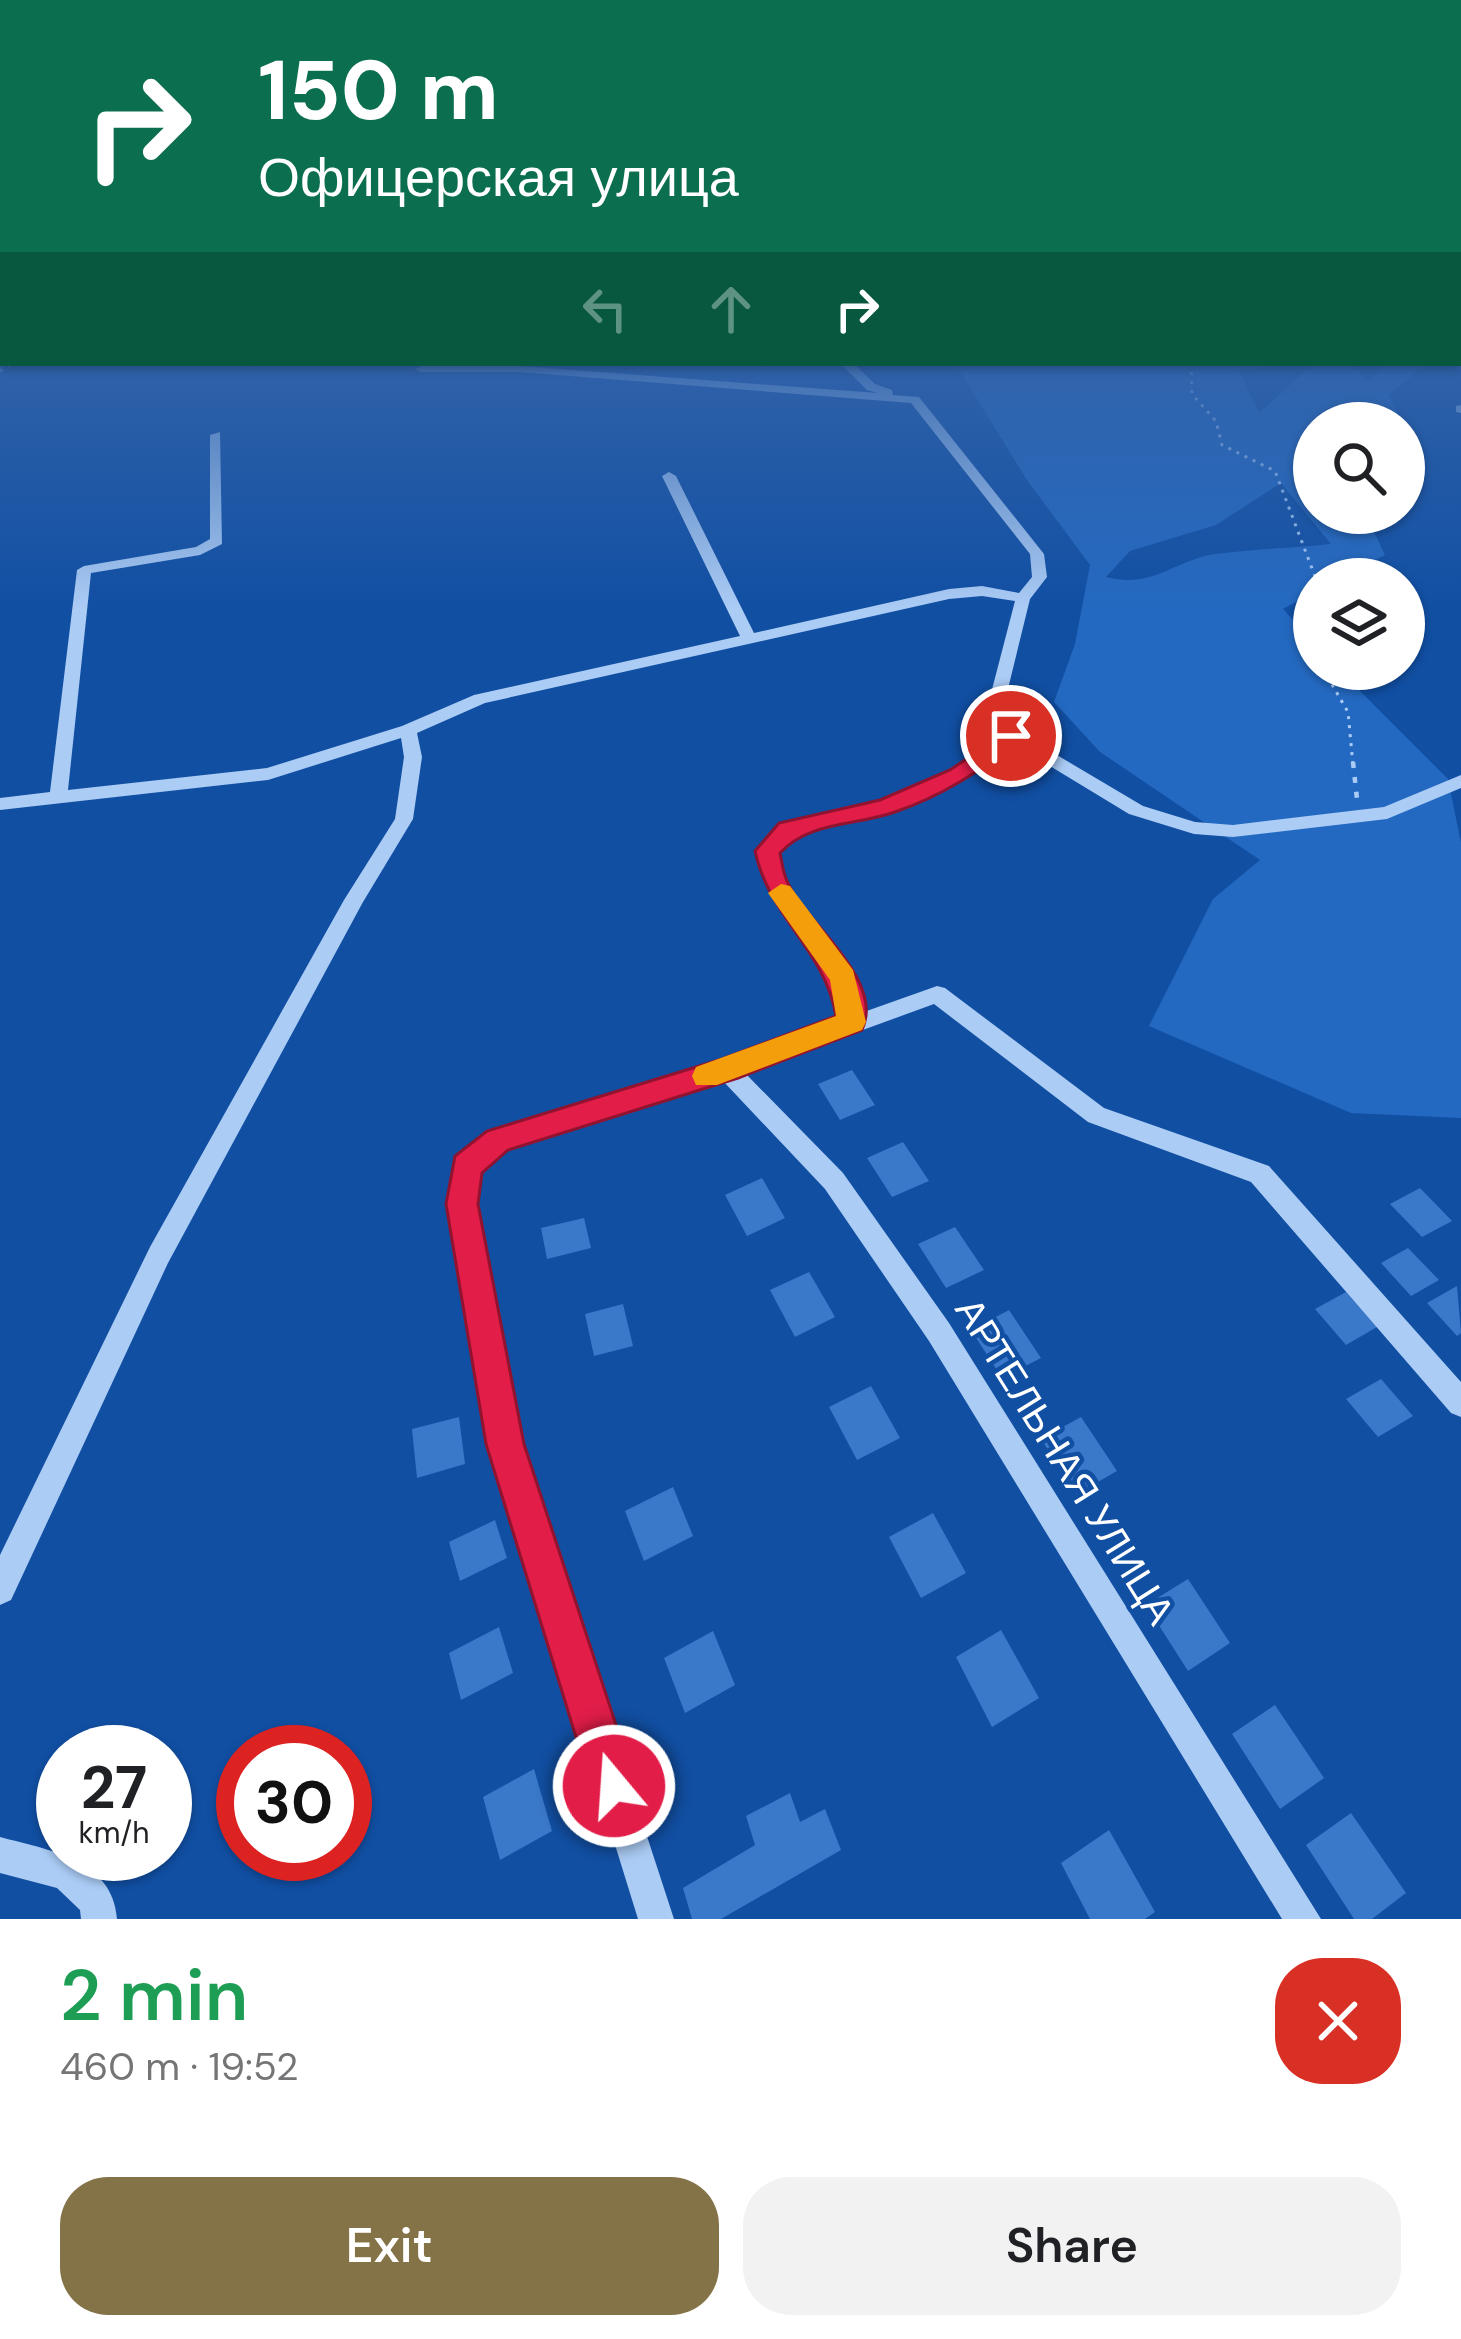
<!DOCTYPE html>
<meta charset="utf-8">
<style>
:root{--surface:#fff;--page:#f2f2f2;--text:#202124;--muted:#757577;--accent:#847346}
body{margin:0;font-family:"DM Sans",sans-serif;background:var(--page);color:var(--text);height:100vh;display:flex;flex-direction:column;font-size:45px;white-space:nowrap}
*{box-sizing:border-box;margin:0}
p{font-size:39px;color:var(--muted)}
.icon{flex:none;width:66px;height:66px;fill:none;stroke:currentColor;stroke-width:2;stroke-linecap:round;stroke-linejoin:round}
.map{position:relative;height:1919px;overflow:hidden}
.side{display:flex;flex-direction:column;background:var(--surface);flex:1}
.side>*{flex:none}
.hud{position:absolute;left:0px;top:0px;width:1461px;height:366px;box-shadow:0 3px 9px #0004;background:#0b6e4f;color:#fff;overflow:hidden}
.tools{position:absolute;left:1293px;top:402px;display:grid;gap:24px}
.tools a{display:grid;place-items:center;width:132px;height:132px;border-radius:50%;background:var(--surface);box-shadow:0 3px 9px #0004;font-size:60px}
.speed{position:absolute;left:36px;top:1725px;display:flex;gap:24px;font-size:60px;font-weight:700;text-align:center}
.speed>*{display:grid;place-content:center;width:156px;height:156px;border-radius:50%;background:var(--surface);box-shadow:0 3px 9px #0004;line-height:1}
.speed small{font-size:30px;font-weight:400}
.speed .limit{border:18px solid #d22;background:#fff;color:#111}
.pin{position:absolute;display:grid;place-items:center;width:102px;height:102px;color:#fff;margin:-51px;border:6px solid #fff;border-radius:50%;box-shadow:0 3px 12px #0007}
.me{position:absolute;width:132px;margin:-66px;rotate:342deg;stroke-linejoin:round;filter:drop-shadow(0 0 9px #0008)}
.turn{display:flex;align-items:center;gap:42px;height:252px;padding:0 60px;font-size:54px}
.turn .icon{width:156px;height:156px;stroke-width:2.5}
.turn b{display:block;font-size:84px;line-height:102px}
.lanes{display:flex;align-items:center;height:114px;padding:0 60px;background:#0003;justify-content:center;gap:60px;direction:ltr}
.lanes .off{opacity:.35}
.round{display:grid;place-items:center;flex:none;width:126px;height:126px;border-radius:48px;background:var(--page)}
.headline{display:flex;align-items:center;justify-content:space-between;height:204px;padding:0 60px}
h1{font-size:72px;font-weight:600;line-height:90px;color:#1e9e55}
.action{display:flex;gap:24px;margin-top:auto;padding:24px 60px}
.action a{flex:1;height:138px;border-radius:48px;background:var(--accent);color:#fff;font-size:48px;font-weight:600;line-height:138px;text-align:center}
.action a+a{background:var(--page);color:var(--text)}
.map>svg:first-child{display:block}
</style>
<div class="map">
<svg width="1461" height="1919" viewBox="0 0 1461 1919">
<rect width="100%" height="100%" fill="#114fa3"/>
<!-- green -->
<path fill="#2469c1" fill-rule="evenodd" d="M 955,363 L 1304,363 L 1239,370 L 1259,413 L 1314,363 L 1352,363 L 1368,383 L 1384,363 L 1427,363 L 1389,395 L 1402,423 L 1314,423 L 1314,513 L 1375,513 L 1368,519 L 1385,555 L 1339,579 L 1314,579 L 1314,592 L 1283,609 L 1314,643 L 1314,669 L 1338,669 L 1448,779 L 1461,843 L 1461,1118 L 1351,1113 L 1149,1026 L 1213,899 L 1260,860 L 1100,752 L 1054,702 L 1075,644 L 1090,565 L 1027,480 ZM 1281,483 L 1331,544 C 1292,548 1253,549 1215,554 C 1174,560 1154,589 1106,577 L 1130,551 L 1216,525 Z"/>
<!-- building -->
<path fill="#3a78c9" d="M 852,1070 L 875,1105 L 840,1120 L 818,1084 Z
M 903,1142 L 929,1181 L 892,1197 L 867,1158 Z
M 762,1178 L 785,1218 L 747,1236 L 725,1195 Z
M 1420,1188 L 1452,1221 L 1422,1237 L 1390,1204 Z
M 584,1218 L 591,1248 L 547,1259 L 541,1228 Z
M 955,1227 L 984,1270 L 946,1288 L 918,1244 Z
M 1408,1248 L 1439,1280 L 1411,1296 L 1381,1263 Z
M 809,1272 L 835,1317 L 795,1337 L 770,1290 Z
M 1457,1286 L 1461,1333 L 1457,1336 L 1427,1303 Z
M 1346,1292 L 1377,1327 L 1346,1345 L 1315,1309 Z
M 623,1304 L 633,1346 L 594,1356 L 585,1314 Z
M 1009,1310 L 1041,1358 L 1002,1378 L 971,1330 Z
M 1381,1379 L 1413,1416 L 1378,1437 L 1346,1399 Z
M 871,1386 L 900,1438 L 857,1460 L 829,1407 Z
M 459,1417 L 465,1464 L 417,1478 L 412,1429 Z
M 1081,1417 L 1117,1471 L 1077,1494 L 1041,1439 Z
M 673,1487 L 693,1536 L 644,1561 L 625,1511 Z
M 933,1513 L 966,1573 L 921,1598 L 889,1537 Z
M 495,1520 L 507,1558 L 460,1581 L 449,1542 Z
M 1188,1579 L 1230,1643 L 1188,1671 L 1146,1605 Z
M 499,1627 L 513,1673 L 461,1700 L 449,1653 Z
M 1001,1630 L 1039,1698 L 992,1727 L 956,1657 Z
M 713,1631 L 735,1685 L 685,1713 L 664,1658 Z
M 1275,1705 L 1324,1778 L 1280,1809 L 1232,1734 Z
M 534,1769 L 552,1831 L 500,1860 L 483,1797 Z
M 790,1793 L 800,1822 L 825,1809 L 841,1850 L 721,1919 L 692,1919 L 683,1888 L 755,1845 L 746,1816 Z
M 1351,1813 L 1406,1893 L 1372,1919 L 1354,1919 L 1306,1845 Z
M 1109,1830 L 1155,1912 L 1145,1919 L 1090,1919 L 1061,1863 Z"/>
<g fill="none" stroke-linecap="round" stroke-linejoin="round">
<!-- path-far1 -->
<path stroke="#abccf5" stroke-width="3" stroke-dasharray="3 6" stroke-linecap="butt" d="M 1191,363 L 1192,394 L 1216,421 L 1222,445 L 1275,471 L 1316,579
M 0,371 L 14,363
M 1314,615 L 1314,621
M 1323,669 L 1348,712 L 1353,765"/>
<!-- path -->
<path stroke="#abccf5" stroke-width="4.5" stroke-dasharray="6 9" stroke-linecap="butt" d="M 1353,762 L 1357,799"/>
<!-- minor -->
<path fill="#abccf5" fill-rule="evenodd" d="M 840,363 L 853,363 L 875,384 L 892,390 L 893,395 L 919,397 L 1044,554 L 1047,577 L 1030,599 L 1005,701 L 1018,732 L 1143,806 L 1195,822 L 1233,825 L 1384,807 L 1461,775 L 1461,788 L 1387,819 L 1233,837 L 1194,834 L 1129,814 L 1012,743 C 977,770 940,794 899,809 C 857,824 811,822 777,853 L 785,883 L 854,977 L 861,1013 L 937,986 L 945,988 L 1104,1108 L 1269,1166 L 1461,1382 L 1461,1417 L 1451,1413 L 1251,1182 L 1088,1122 L 934,1004 L 745,1073 L 843,1173 L 949,1323 L 1321,1919 L 1282,1919 L 929,1341 L 825,1189 L 723,1081 L 506,1148 L 479,1171 L 474,1203 L 519,1444 L 674,1919 L 638,1919 L 491,1444 L 450,1203 L 458,1159 L 490,1133 L 724,1062 L 841,1020 L 833,979 L 768,890 L 757,851 C 791,809 850,814 896,796 C 934,781 969,758 1002,734 L 989,701 L 1015,601 L 982,596 L 949,599 L 485,703 L 417,733 L 422,757 L 413,819 L 363,902 L 168,1263 L 11,1600 L 0,1605 L 0,1555 L 150,1247 L 344,900 L 395,819 L 404,757 L 401,738 L 268,780 L 0,810 L 0,798 L 50,792 L 77,570 L 84,566 L 196,547 L 210,539 L 210,435 L 220,432 L 222,544 L 200,555 L 91,573 L 68,790 L 267,768 L 402,726 L 474,695 L 740,636 L 662,476 L 669,472 L 676,476 L 754,633 L 949,589 L 982,586 L 1019,593 L 1032,577 L 1030,554 L 911,403 L 520,372 L 421,372 L 415,369 L 421,366 L 520,366 L 878,393 L 867,390 Z
M 1461,405 L 1461,413 L 1456,412 L 1456,406 Z
M 0,1837 C 48,1850 113,1859 117,1919 L 81,1919 L 80,1910 L 57,1888 L 0,1873 Z"/>
</g>
<!-- sky -->
<linearGradient id="sky" x2="0" y2="1"><stop stop-color="#092b5a"/><stop offset="0.56" stop-color="#3263a9"/><stop offset="1" stop-color="#3263a9" stop-opacity="0"/></linearGradient>
<rect width="1461" height="610" fill="url(#sky)"/>
<!-- route -->
<path fill="#e11d48" stroke="#92132f" stroke-width="3" d="M 1011,729 L 1022,736 L 1019,741 C 980,771 942,796 895,812 C 856,826 809,821 780,853 C 782,862 783,873 787,881 C 804,922 886,979 862,1030 L 738,1078 L 508,1150 L 482,1173 L 478,1204 L 524,1444 L 636,1786 L 629,1802 L 614,1808 L 598,1802 L 591,1786 L 486,1444 L 446,1204 L 455,1156 L 487,1131 L 722,1059 L 836,1016 C 825,950 769,917 755,851 L 779,823 L 880,800 L 950,770 Z"/>
<!-- slow -->
<path fill="#f59e0b" d="M 781,884 L 790,886 L 853,970 L 866,1022 L 862,1030 L 717,1085 L 696,1085 L 692,1076 L 696,1067 L 836,1016 L 830,980 L 768,893 Z"/>
<g text-anchor="middle" dominant-baseline="central" stroke-width="9" stroke-linejoin="round" paint-order="stroke">
<!-- near-street labels -->
<g font-size="39" fill="#fff" stroke="#114fa3">
<text transform="translate(1065 1461) rotate(58)">АРТЕЛЬНАЯ УЛИЦА</text>
</g>
</g>
</svg>
<div class="tools">
<a><svg class="icon" aria-label="search" viewBox="0 0 24 24"><circle cx="10" cy="10" r="6"/><path d="M15 15l6 6"/></svg></a>
<a><svg class="icon" aria-label="layers" viewBox="0 0 24 24"><path d="M12 4l9 5-9 5-9-5zM3 14l9 5 9-5"/></svg></a>
</div>
<div class="speed"><div>27<small>km/h</small></div><div class="limit">30</div></div>
<div class="pin" style="left:1011px;top:736px;background:#d93025"><svg class="icon" aria-label="arrive" viewBox="0 0 24 24"><path d="M6 21V4h12l-3 4 3 4H6"/></svg></div>
<svg class="me" style="left:614px;top:1786px" viewBox="-20 -20 40 40"><circle r="17" fill="#e11d48" stroke="#fff" stroke-width="3"/><path d="M0-11L8 9 0 5-8 9z" fill="#fff"/></svg>
<div class="hud">
<div class="turn"><svg class="icon" aria-label="right" viewBox="0 0 24 24"><path d="M7 20v-9h11M14 6l5 5-5 5"/></svg><div><b>150 m</b>Офицерская улица</div></div>
<div class="lanes"><svg class="icon off" aria-label="left" viewBox="0 0 24 24"><path d="M17 20v-9H6M10 6l-5 5 5 5"/></svg><svg class="icon off" aria-label="ahead" viewBox="0 0 24 24"><path d="M12 20V5M6 11l6-6 6 6"/></svg><svg class="icon" aria-label="right" viewBox="0 0 24 24"><path d="M7 20v-9h11M14 6l5 5-5 5"/></svg></div>
</div>
</div>
<section class="side">
<div class="headline"><div><h1>2 min</h1><p>460 m · 19:52</p></div><a class="round" style="background:#d93025;color:#fff"><svg class="icon" aria-label="close" viewBox="0 0 24 24"><path d="M6 6l12 12M18 6L6 18"/></svg></a></div>
<div class="action"><a>Exit</a><a>Share</a></div>
</section>
